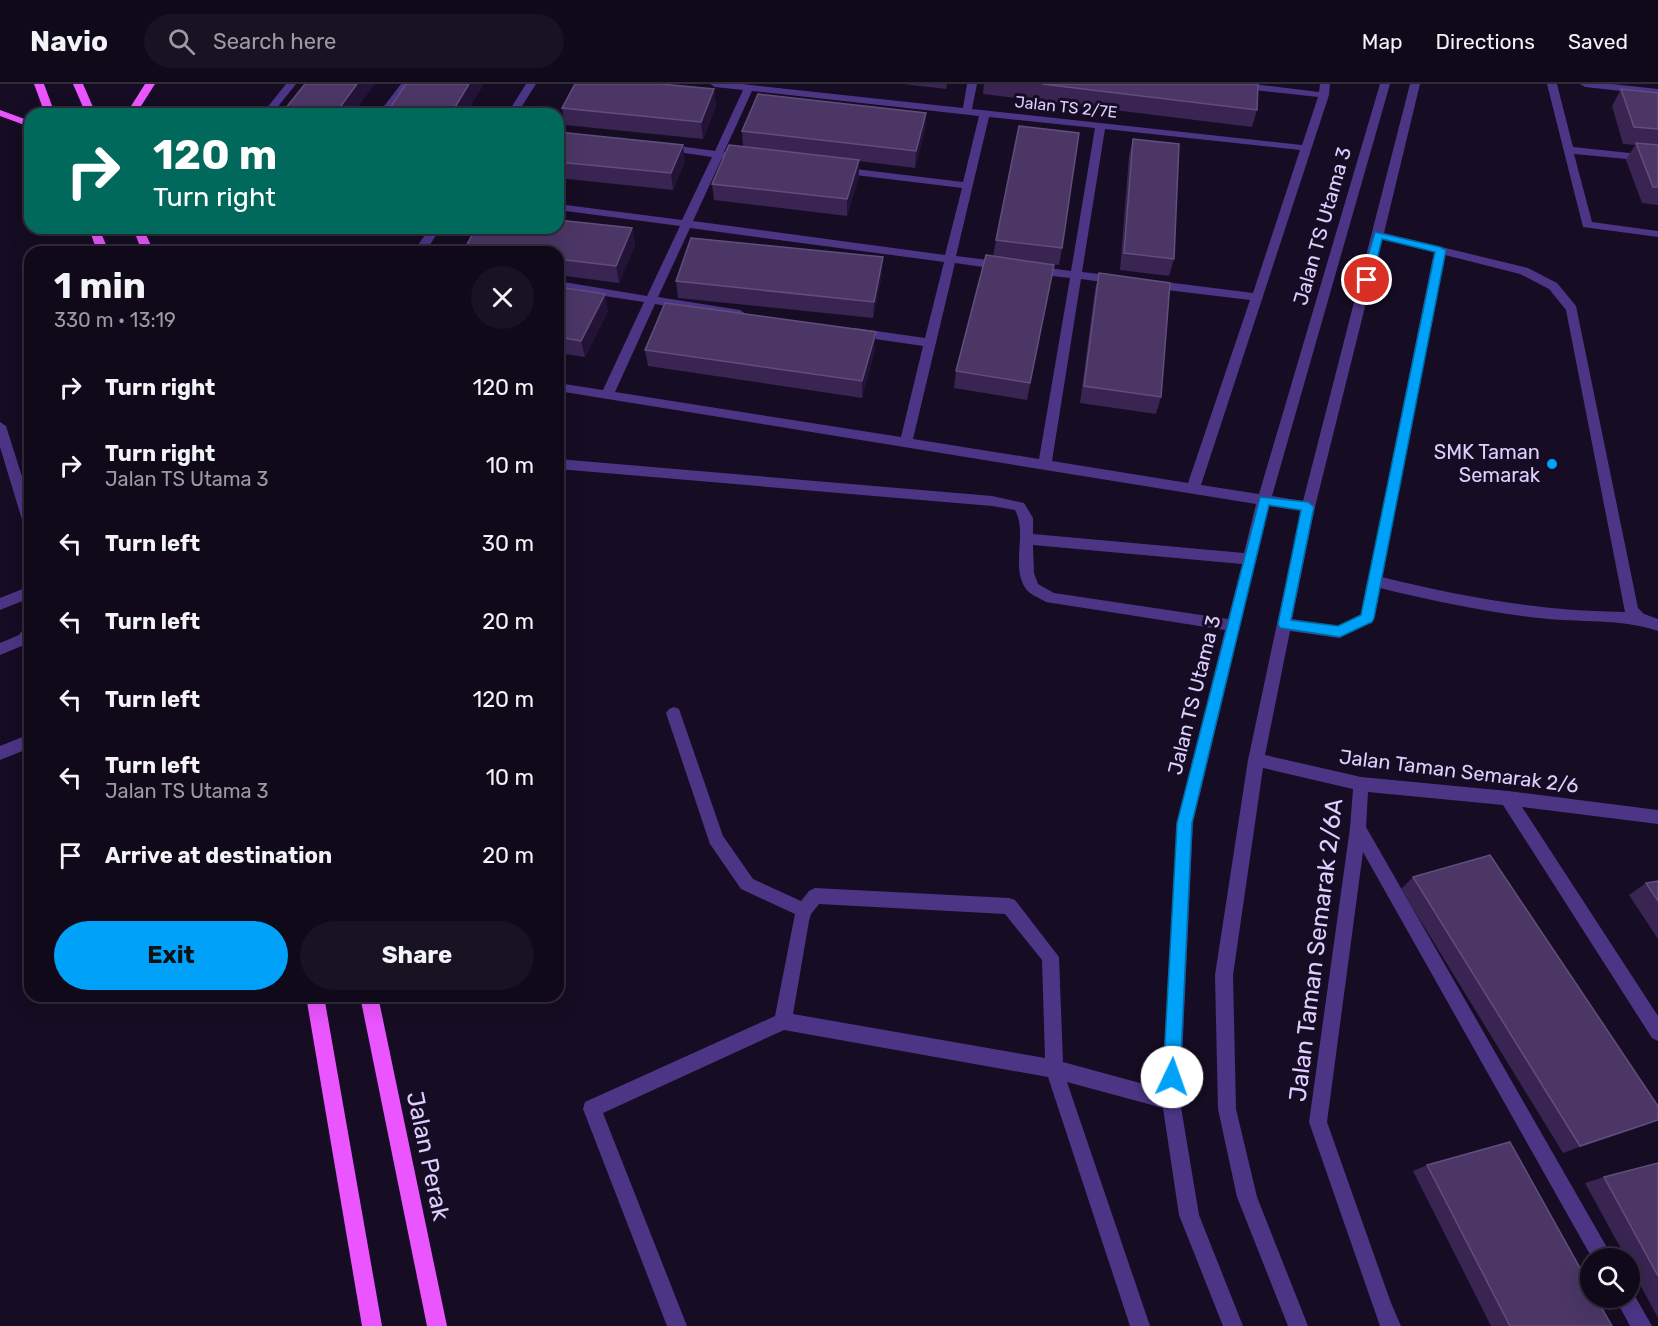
<!DOCTYPE html>
<meta charset="utf-8">
<style>
:root{--surface:#10091a;--page:#191223;--text:#f1f3f6;--muted:#9c9aa2;--line:#302a39;--accent:#00a2f9}
body{margin:0;font-family:Rubik,sans-serif;background:var(--page);color:var(--text);height:100vh;display:flex;flex-direction:column;font-size:22px;white-space:nowrap}
*{box-sizing:border-box;margin:0}
p{font-size:20px;color:var(--muted)}
.icon{flex:none;width:33px;height:33px;fill:none;stroke:currentColor;stroke-width:2;stroke-linecap:round;stroke-linejoin:round}
.map{position:relative;flex:1;overflow:hidden}
.panel{position:absolute;left:24px;top:162px;width:540px;height:756px;display:flex;flex-direction:column;background:var(--surface);border-radius:18px;box-shadow:0 6px 24px #0002,0 0 0 2px var(--line)}
.panel>*{flex:none}
.guide{position:absolute;left:24px;top:24px;width:540px;height:126px;border-radius:18px;box-shadow:0 6px 24px #0002,0 0 0 2px var(--line);background:#00695c;color:#fff;overflow:hidden}
.controls{position:absolute;left:1580px;top:1164px;display:grid;gap:12px}
.controls a{display:grid;place-items:center;width:60px;height:60px;border-radius:50%;background:var(--surface);box-shadow:0 6px 24px #0002,0 0 0 2px var(--line);font-size:30px}
.pin{position:absolute;display:grid;place-items:center;width:51px;height:51px;color:#fff;margin:-26px;border:3px solid #fff;border-radius:50%;box-shadow:0 2px 6px #0007}
.me{position:absolute;width:66px;margin:-33px;rotate:3deg;stroke-linejoin:round;filter:drop-shadow(0 0 4px #0008)}
.turn{display:flex;align-items:center;gap:21px;height:126px;padding:0 30px;font-size:27px}
.turn .icon{width:78px;height:78px;stroke-width:2.5}
.turn b{display:block;font-size:42px;line-height:51px}
.round{display:grid;place-items:center;flex:none;width:63px;height:63px;border-radius:32px;background:var(--page)}
.head{display:flex;align-items:center;justify-content:space-between;height:102px;padding:0 30px}
h1{font-size:36px;font-weight:700;line-height:45px}
.button{display:flex;gap:12px;margin-top:auto;padding:12px 30px}
.button a{flex:1;height:69px;border-radius:36px;background:var(--accent);color:#111;font-size:24px;font-weight:700;line-height:69px;text-align:center}
.button a+a{background:var(--page);color:var(--text)}
ul{padding:0;list-style:none}
li{display:flex;align-items:center;gap:18px;height:78px;padding:0 30px}
li div{flex:1}
li b{display:block;font-size:22px}
li em{font-style:normal}
header{display:flex;align-items:center;gap:36px;box-sizing:border-box;height:84px;padding:0 30px;background:var(--surface);border-bottom:2px solid var(--line)}
header strong{font-size:28px}
nav{display:flex;gap:33px;margin-inline-start:auto;font-size:21px}
.search{width:420px;height:54px;background:var(--page);display:flex;align-items:center;gap:15px;box-sizing:border-box;padding:0 21px;border-radius:33px;color:var(--muted);font-size:22px}
.map>svg:first-child{display:block}
</style>
<header>
<strong>Navio</strong>
<div class="search"><svg class="icon" aria-label="search" viewBox="0 0 24 24"><circle cx="10" cy="10" r="6"/><path d="M15 15l6 6"/></svg>Search here</div>
<nav><a>Map</a><a>Directions</a><a>Saved</a></nav>
</header>
<div class="map">
<svg width="1658" height="1242" viewBox="0 0 1658 1242">
<rect width="100%" height="100%" fill="#160c23"/>
<g fill="none" stroke-linecap="round" stroke-linejoin="round">
<!-- minor -->
<path fill="#4c3585" fill-rule="evenodd" d="M 286,0 L 296,0 L 272,30 L 262,30 Z
M 401,0 L 411,0 L 388,30 L 378,30 Z
M 526,0 L 536,0 L 517,30 L 507,30 Z
M 710,0 L 742,0 L 963,24 L 967,0 L 977,0 L 972,25 L 1302,61 L 1318,13 L 1227,3 L 1222,0 L 1253,0 L 1319,8 L 1320,0 L 1330,0 L 1329,11 L 1201,401 L 1259,410 L 1380,0 L 1390,0 L 1272,412 L 1303,417 L 1410,0 L 1420,0 L 1384,149 L 1528,184 L 1557,199 L 1576,222 L 1638,524 L 1644,530 L 1658,535 L 1658,547 C 1621,534 1578,539 1539,534 C 1485,528 1432,517 1380,504 L 1372,538 L 1339,554 L 1290,547 L 1265,671 L 1361,693 L 1508,707 L 1658,726 L 1658,740 L 1522,723 L 1658,932 L 1658,957 L 1652,954 L 1503,721 L 1368,708 L 1366,743 L 1613,1174 L 1592,1174 L 1363,768 L 1327,1038 L 1391,1219 L 1401,1242 L 1380,1242 L 1309,1038 L 1350,744 L 1353,705 L 1263,684 L 1233,891 L 1236,1025 L 1257,1113 L 1308,1242 L 1288,1242 L 1237,1113 L 1218,1025 L 1215,891 L 1248,676 L 1301,427 L 1269,422 L 1193,739 L 1180,1017 L 1199,1131 L 1243,1242 L 1223,1242 L 1179,1131 L 1163,1024 L 1067,998 L 1150,1242 L 1130,1242 L 1048,993 L 784,946 L 603,1029 L 687,1242 L 667,1242 L 583,1025 L 585,1018 L 775,932 L 795,830 L 741,805 L 710,760 L 666,629 L 669,625 L 674,623 L 679,625 L 723,752 L 753,795 L 801,817 L 809,807 L 815,804 L 1009,814 L 1015,816 L 1059,873 L 1063,978 L 1162,1005 L 1177,739 L 1225,546 L 1046,518 C 1040,514 1030,511 1026,505 C 1010,482 1028,449 1015,426 L 992,422 L 558,385 L 558,375 L 992,412 L 1024,419 L 1033,434 L 1033,450 L 1244,469 L 1256,420 L 558,307 L 558,299 L 603,306 L 644,218 L 558,205 L 558,197 L 647,212 L 680,142 L 558,126 L 558,120 L 682,136 L 712,73 L 664,66 L 659,63 L 664,60 L 715,67 L 743,6 L 715,3 ZM 752,7 L 979,32 L 963,98 L 839,83 L 834,86 L 839,89 L 962,104 L 945,171 L 693,137 L 722,74 L 744,77 L 749,74 L 744,71 L 724,68 ZM 989,33 L 1095,44 L 1071,187 L 1034,182 L 1028,186 L 1034,190 L 1070,194 L 1039,375 L 913,355 L 955,179 L 1004,186 L 1010,182 L 1004,178 L 956,172 ZM 1105,45 L 1300,66 L 1253,209 L 1150,196 L 1144,200 L 1150,204 L 1250,216 L 1188,399 L 1052,377 L 1081,195 L 1117,200 L 1123,196 L 1117,192 L 1082,188 ZM 690,144 L 944,178 L 925,254 L 855,244 L 849,248 L 855,252 L 923,262 L 901,353 L 615,308 L 655,220 L 740,234 L 746,230 L 740,226 L 658,213 ZM 1382,155 L 1434,168 L 1361,531 L 1338,542 L 1292,535 L 1315,423 ZM 1445,171 L 1520,190 L 1549,205 L 1566,226 L 1625,528 C 1542,527 1462,513 1382,493 ZM 1033,461 L 1242,480 L 1228,535 L 1054,509 L 1038,500 L 1034,489 ZM 819,820 L 1005,830 L 1042,876 L 1045,974 L 793,930 L 809,837 L 811,830 Z
M 1547,0 L 1557,0 L 1573,63 L 1658,72 L 1658,78 L 1574,70 L 1592,138 L 1658,147 L 1658,153 L 1583,143 Z
M 1580,0 L 1612,0 L 1658,5 L 1658,11 L 1585,3 Z
M 430,144 L 441,144 L 425,168 L 413,168 Z
M 0,338 L 6,342 L 30,418 L 30,444 L 23,439 L 0,363 Z
M 30,502 L 30,514 L 0,526 L 0,514 Z
M 30,541 L 29,559 L 0,571 L 0,559 L 19,551 L 25,543 Z
M 30,650 L 30,664 L 0,676 L 0,662 Z
M 1629,1206 L 1632,1207 L 1652,1242 L 1630,1242 L 1615,1214 L 1629,1214 Z"/>
<!-- major -->
<path fill="#ea55ff" fill-rule="evenodd" d="M 34,0 L 44,0 L 55,30 L 45,30 Z
M 73,0 L 83,0 L 96,30 L 86,30 Z
M 145,0 L 155,0 L 136,30 L 126,30 Z
M 0,26 L 30,37 L 30,43 L 0,32 Z
M 89,144 L 99,144 L 109,168 L 97,168 Z
M 133,144 L 143,144 L 154,168 L 142,168 Z
M 306,912 L 324,912 L 382,1242 L 362,1242 Z
M 360,912 L 378,912 L 447,1242 L 427,1242 Z"/>
</g>
<!-- wall -->
<path fill="#392452" d="M 903,0 L 947,0 L 946,5 Z
M 984,0 L 1258,0 L 1257,26 L 1252,43 L 983,10 Z
M 714,5 L 716,22 L 703,55 L 565,41 L 562,24 Z
M 1621,5 L 1658,9 L 1658,121 L 1642,119 L 1626,76 L 1635,61 L 1623,60 L 1612,22 Z
M 926,29 L 925,46 L 915,84 L 859,77 L 859,93 L 847,132 L 714,116 L 712,100 L 743,63 L 742,47 Z
M 558,48 L 685,77 L 673,106 L 558,94 Z
M 1133,55 L 1174,175 L 1169,192 L 1120,186 L 1129,72 Z
M 632,144 L 635,161 L 619,199 L 558,191 L 558,168 L 467,168 L 465,164 Z
M 996,156 L 1062,164 L 1059,181 L 1020,176 L 1054,181 L 1027,316 L 954,304 L 956,287 L 993,172 Z
M 1099,189 L 1161,313 L 1156,330 L 1080,319 L 1095,206 Z
M 882,190 L 873,234 L 678,214 L 676,197 Z
M 558,203 L 608,227 L 585,273 L 558,269 Z
M 875,265 L 862,314 L 648,282 L 645,266 Z
M 1413,793 L 1646,1041 L 1563,1069 L 1401,805 Z
M 1658,797 L 1658,855 L 1629,811 L 1646,799 Z
M 1658,1079 L 1658,1234 L 1629,1180 L 1629,1174 L 1626,1174 L 1585,1099 L 1604,1093 Z
M 1427,1081 L 1612,1242 L 1491,1242 L 1413,1087 Z"/>
<!-- shaded-wall -->
<path fill="#231337" d="M 357,0 L 375,0 L 353,30 L 335,30 Z
M 469,0 L 484,0 L 466,30 L 451,30 Z
M 714,5 L 716,22 L 703,55 L 701,38 Z
M 926,29 L 925,46 L 915,84 L 916,67 Z
M 683,61 L 685,77 L 673,106 L 671,89 Z
M 859,76 L 859,93 L 847,132 L 847,115 Z
M 632,144 L 635,161 L 619,199 L 616,182 Z
M 883,173 L 882,190 L 873,234 L 874,218 Z
M 605,210 L 608,227 L 585,273 L 581,257 Z
M 876,248 L 875,265 L 862,314 L 862,297 Z
M 1658,1036 L 1646,1041 L 1563,1069 L 1580,1062 Z"/>
<!-- building -->
<path fill="#4b3665" stroke="#624e7d" stroke-width="1.5" d="M 305,0 L 357,0 L 335,30 L 281,30 Z
M 406,0 L 469,0 L 451,30 L 386,30 Z
M 575,0 L 661,0 L 714,5 L 701,38 L 562,24 Z
M 1042,0 L 1258,0 L 1257,26 Z
M 1621,5 L 1658,9 L 1658,45 L 1634,43 Z
M 758,10 L 926,29 L 916,67 L 742,47 Z
M 1019,42 L 1079,49 L 1062,164 L 996,156 Z
M 558,48 L 683,61 L 671,89 L 558,78 Z
M 1133,55 L 1179,60 L 1174,175 L 1124,169 Z
M 1636,59 L 1658,61 L 1658,103 L 1653,103 Z
M 729,61 L 859,76 L 847,115 L 712,100 Z
M 558,136 L 632,144 L 616,182 L 558,175 L 558,168 L 502,168 L 465,164 L 476,144 L 558,144 Z
M 691,154 L 883,173 L 874,218 L 676,197 Z
M 986,171 L 1054,181 L 1030,299 L 956,287 Z
M 1099,189 L 1170,199 L 1161,313 L 1084,302 Z
M 558,203 L 605,210 L 581,257 L 558,253 Z
M 665,219 L 876,248 L 862,297 L 645,266 Z
M 1490,771 L 1658,1022 L 1658,1036 L 1580,1062 L 1413,793 Z
M 1658,797 L 1658,817 L 1646,799 Z
M 1510,1058 L 1590,1202 L 1590,1214 L 1596,1214 L 1612,1242 L 1510,1242 L 1427,1081 Z
M 1658,1079 L 1658,1192 L 1604,1093 Z"/>
<!-- route -->
<path fill="#00a2f9" stroke="#0069a2" stroke-width="1.5" d="M 1375,148 L 1440,163 L 1446,166 L 1374,534 L 1372,538 L 1340,553 L 1280,544 L 1278,540 L 1301,426 L 1269,421 L 1192,739 L 1180,993 L 1178,999 L 1172,1002 L 1166,999 L 1163,993 L 1177,739 L 1260,413 L 1308,418 L 1314,423 L 1291,536 L 1338,542 L 1361,531 L 1435,168 L 1382,155 L 1372,196 L 1367,199 L 1363,198 L 1361,196 Z"/>
<!-- markers -->
<circle fill="#00a2f9" stroke="#160c23" stroke-width="2" cx="1552" cy="380" r="6"/>
<g text-anchor="middle" dominant-baseline="central" stroke-width="6" stroke-linejoin="round" paint-order="stroke">
<!-- far-street labels -->
<g font-size="16" fill="#e0ceff" stroke="#160c23">
<text transform="translate(1066 23) rotate(6)">Jalan TS 2/7E</text>
</g>
<!-- street labels -->
<g font-size="20" fill="#e0ceff" stroke="#160c23">
<text transform="translate(1322 142) rotate(-74)">Jalan TS Utama 3</text>
<text transform="translate(1194 611) rotate(-76)">Jalan TS Utama 3</text>
<text transform="translate(1459 687) rotate(7)">Jalan Taman Semarak 2/6</text>
</g>
<!-- poi labels -->
<g font-size="20" fill="#e0ceff" stroke="#160c23" text-anchor="end">
<text x="1540" y="368">SMK Taman<tspan x="1540" dy="23">Semarak</tspan></text>
</g>
<!-- near-street labels -->
<g font-size="24" fill="#e0ceff" stroke="#160c23">
<text transform="translate(1316 866) rotate(-83)">Jalan Taman Semarak 2/6A</text>
<text transform="translate(428 1072) rotate(78)">Jalan Perak</text>
</g>
</g>
</svg>
<div class="controls">
<a><svg class="icon" aria-label="search" viewBox="0 0 24 24"><circle cx="10" cy="10" r="6"/><path d="M15 15l6 6"/></svg></a>
</div>
<div class="pin" style="left:1367px;top:196px;background:#d93025"><svg class="icon" aria-label="arrive" viewBox="0 0 24 24"><path d="M6 21V4h12l-3 4 3 4H6"/></svg></div>
<svg class="me" style="left:1172px;top:993px" viewBox="-20 -20 40 40"><circle r="19" fill="#fff"/><path d="M0-13L10 11 0 6-10 11z" fill="#00a2f9"/></svg>
<div class="guide">
<div class="turn"><svg class="icon" aria-label="right" viewBox="0 0 24 24"><path d="M7 20v-9h11M14 6l5 5-5 5"/></svg><div><b>120 m</b>Turn right</div></div>
</div>
<section class="panel">
<div class="head"><div><h1>1 min</h1><p>330 m · 13:19</p></div><a class="round"><svg class="icon" aria-label="close" viewBox="0 0 24 24"><path d="M6 6l12 12M18 6L6 18"/></svg></a></div>
<ul>
<li><svg class="icon" aria-label="right" viewBox="0 0 24 24"><path d="M7 20v-9h11M14 6l5 5-5 5"/></svg><div><b>Turn right</b></div><em>120 m</em></li>
<li><svg class="icon" aria-label="right" viewBox="0 0 24 24"><path d="M7 20v-9h11M14 6l5 5-5 5"/></svg><div><b>Turn right</b><p>Jalan TS Utama 3</p></div><em>10 m</em></li>
<li><svg class="icon" aria-label="left" viewBox="0 0 24 24"><path d="M17 20v-9H6M10 6l-5 5 5 5"/></svg><div><b>Turn left</b></div><em>30 m</em></li>
<li><svg class="icon" aria-label="left" viewBox="0 0 24 24"><path d="M17 20v-9H6M10 6l-5 5 5 5"/></svg><div><b>Turn left</b></div><em>20 m</em></li>
<li><svg class="icon" aria-label="left" viewBox="0 0 24 24"><path d="M17 20v-9H6M10 6l-5 5 5 5"/></svg><div><b>Turn left</b></div><em>120 m</em></li>
<li><svg class="icon" aria-label="left" viewBox="0 0 24 24"><path d="M17 20v-9H6M10 6l-5 5 5 5"/></svg><div><b>Turn left</b><p>Jalan TS Utama 3</p></div><em>10 m</em></li>
<li><svg class="icon" aria-label="arrive" viewBox="0 0 24 24"><path d="M6 21V4h12l-3 4 3 4H6"/></svg><div><b>Arrive at destination</b></div><em>20 m</em></li>
</ul>
<div class="button"><a>Exit</a><a>Share</a></div>
</section>
</div>
